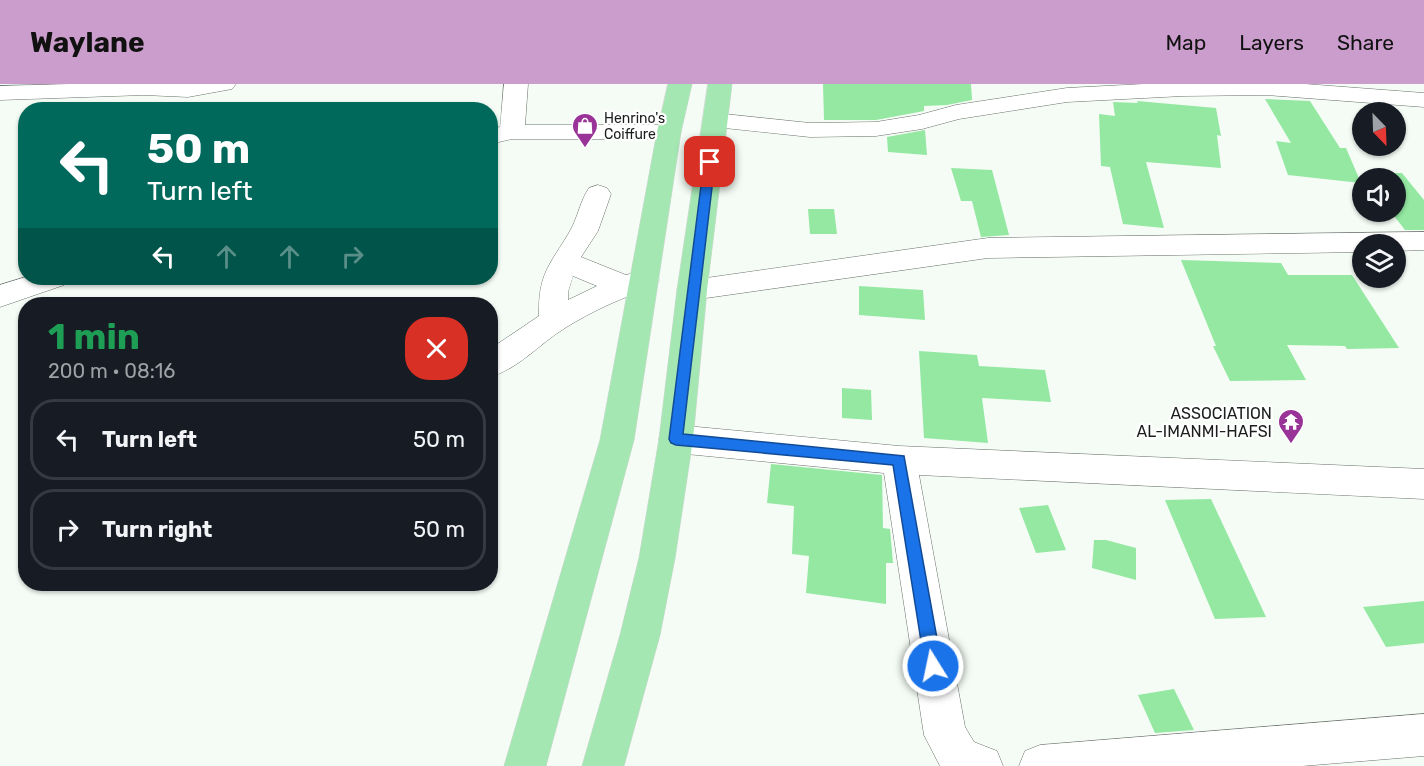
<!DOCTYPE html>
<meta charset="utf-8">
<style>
:root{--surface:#171b24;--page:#20242c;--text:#f1f3f6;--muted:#9ea1a6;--line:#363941;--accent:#ca9dcc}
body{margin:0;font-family:Rubik,sans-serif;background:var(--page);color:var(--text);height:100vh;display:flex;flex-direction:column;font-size:22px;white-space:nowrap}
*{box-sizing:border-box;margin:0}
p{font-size:20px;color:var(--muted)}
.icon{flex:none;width:33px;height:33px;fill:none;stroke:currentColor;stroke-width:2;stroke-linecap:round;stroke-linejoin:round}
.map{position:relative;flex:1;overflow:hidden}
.sheet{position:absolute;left:18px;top:213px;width:480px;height:294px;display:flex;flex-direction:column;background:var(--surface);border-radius:24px;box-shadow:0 2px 4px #0004}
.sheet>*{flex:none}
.guide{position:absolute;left:18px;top:18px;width:480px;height:183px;border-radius:24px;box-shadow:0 2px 4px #0004;background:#00695c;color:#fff;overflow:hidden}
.needle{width:39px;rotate:157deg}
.tools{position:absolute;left:1352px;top:18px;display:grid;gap:12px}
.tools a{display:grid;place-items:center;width:54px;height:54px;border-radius:50%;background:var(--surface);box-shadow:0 2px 4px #0004;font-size:30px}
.pin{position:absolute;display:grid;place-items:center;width:51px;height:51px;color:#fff;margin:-26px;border-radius:12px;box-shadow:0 3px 9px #0006}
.me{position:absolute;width:66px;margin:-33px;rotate:350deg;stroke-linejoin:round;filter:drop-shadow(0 0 4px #0008)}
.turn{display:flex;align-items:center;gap:21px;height:126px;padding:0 30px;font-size:27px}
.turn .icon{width:78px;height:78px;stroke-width:2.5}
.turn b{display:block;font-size:42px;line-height:51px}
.lanes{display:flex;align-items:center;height:57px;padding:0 30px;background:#0003;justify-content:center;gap:30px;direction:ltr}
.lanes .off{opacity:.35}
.round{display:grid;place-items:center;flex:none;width:63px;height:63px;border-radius:24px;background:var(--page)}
.overview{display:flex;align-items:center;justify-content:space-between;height:102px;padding:0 30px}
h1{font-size:36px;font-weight:700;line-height:45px;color:#1e9e55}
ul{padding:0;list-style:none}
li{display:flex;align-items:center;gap:18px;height:81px;margin:0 12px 9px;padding:0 18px;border:3px solid var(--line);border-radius:24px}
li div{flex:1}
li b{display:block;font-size:22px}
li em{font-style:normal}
header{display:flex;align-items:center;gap:36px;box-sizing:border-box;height:84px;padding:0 30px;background:var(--accent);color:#111}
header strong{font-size:28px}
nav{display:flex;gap:33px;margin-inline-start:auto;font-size:21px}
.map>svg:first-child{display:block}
</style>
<header>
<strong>Waylane</strong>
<nav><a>Map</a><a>Layers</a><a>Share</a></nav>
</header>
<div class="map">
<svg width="1424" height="682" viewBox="0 0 1424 682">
<rect width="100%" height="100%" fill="#f4fcf5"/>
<!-- building -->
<path fill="#94e8a2" d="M 823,0 L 971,0 L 972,16 L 947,21 L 924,22 L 924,27 L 876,36 L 824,36 Z
M 1265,15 L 1310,17 L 1340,64 L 1346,64 L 1361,99 L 1288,91 L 1276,57 L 1291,59 Z
M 1137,17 L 1216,24 L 1221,52 L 1217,51 L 1221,84 L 1146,78 L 1164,144 L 1123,140 L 1110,83 L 1101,82 L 1099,30 L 1115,32 L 1113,18 L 1138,19 Z
M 925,46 L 927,71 L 888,68 L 887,53 Z
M 951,84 L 992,86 L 1009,151 L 981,153 L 972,117 L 961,117 Z
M 1362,89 L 1402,89 L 1424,116 L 1424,146 L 1405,146 L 1391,128 L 1395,128 L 1395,94 L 1366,94 Z
M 808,125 L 834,125 L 837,150 L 810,150 Z
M 1181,176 L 1281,179 L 1288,191 L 1352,191 L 1399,264 L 1347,265 L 1345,262 L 1287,261 L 1306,296 L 1230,297 L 1213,262 L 1216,262 Z
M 859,202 L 923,206 L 925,236 L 859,231 Z
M 919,267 L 977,271 L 979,282 L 1045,286 L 1051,318 L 982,314 L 988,359 L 924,354 Z
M 842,304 L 871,306 L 872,336 L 842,334 Z
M 771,380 L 882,391 L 883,444 L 890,445 L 893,479 L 886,479 L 886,520 L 806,509 L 809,472 L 792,470 L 794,422 L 767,419 Z
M 1211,415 L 1266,533 L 1215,535 L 1165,416 Z
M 1048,421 L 1066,466 L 1036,469 L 1019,424 Z
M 1094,456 L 1106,456 L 1136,464 L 1136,496 L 1092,484 Z
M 1424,517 L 1424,559 L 1386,563 L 1363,523 Z
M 1174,605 L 1194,646 L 1155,649 L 1138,611 Z"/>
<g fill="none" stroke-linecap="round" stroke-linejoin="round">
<defs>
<path id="street" d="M 70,0 L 236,0 L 232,5 L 188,13 L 144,11 L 0,16 L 0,2 Z
M 504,0 L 528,0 L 525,41 L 669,41 L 678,43 L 681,48 L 678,53 L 669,55 L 512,55 L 490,60 L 490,45 L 500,43 Z
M 1144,0 L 1305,0 L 1424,9 L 1424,23 L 1266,11 L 1183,12 L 1067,18 L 959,35 L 922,45 L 876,52 L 810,53 L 715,43 L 706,41 L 703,36 L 706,31 L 715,29 L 810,39 L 876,38 L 919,31 L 956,21 L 1067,4 Z
M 598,101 L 607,104 L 611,110 L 598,147 L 581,173 L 626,191 L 645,186 L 655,189 L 659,196 L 655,203 C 625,212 592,227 565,244 C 539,260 520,284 490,293 L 490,265 L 539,232 C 538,189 550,181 570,147 C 578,133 580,117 589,104 ZM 573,192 L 597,202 L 568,216 L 568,208 Z
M 1424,148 L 1424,166 L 1395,167 L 1395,160 L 1362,160 L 1362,168 L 988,174 L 692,216 L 682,213 L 677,206 L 682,199 L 692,196 L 988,154 Z
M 26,193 L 26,194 L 68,194 L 64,201 L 0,223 L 0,201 Z
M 676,341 L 899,362 L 1424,385 L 1424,415 L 919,391 L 965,643 L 974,658 L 997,667 L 1003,682 L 940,682 L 924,651 L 884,389 L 676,369 L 664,365 L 659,355 L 664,345 Z
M 1424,630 L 1424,672 L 1302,682 L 1019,682 L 1025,667 L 1040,661 Z"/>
<path id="primary" d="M 668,0 L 692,0 L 681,48 L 634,356 L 546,682 L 504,682 L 600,356 L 657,48 Z
M 708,0 L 732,0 L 707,206 L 693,355 L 675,474 L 660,551 L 624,682 L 582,682 L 620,551 L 639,474 L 659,355 L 677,206 Z"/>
</defs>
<!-- street casing -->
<use href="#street" stroke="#69706a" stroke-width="1"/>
<!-- primary casing -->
<use href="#primary" stroke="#d6d6d6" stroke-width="1"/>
<!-- street -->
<use href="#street" fill="#fff" fill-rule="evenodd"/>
<!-- primary -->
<use href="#primary" fill="#a4e7b2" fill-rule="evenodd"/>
</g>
<!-- route -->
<path fill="#1a73e8" stroke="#114b97" stroke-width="1.5" d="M 710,75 L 715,78 L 683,350 L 904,372 L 942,582 L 939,588 L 933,590 L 928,588 L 925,582 L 893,381 L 676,361 L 671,359 L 669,355 L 704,78 Z"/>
<!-- icons -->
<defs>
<symbol id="shop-pin" viewBox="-11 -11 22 30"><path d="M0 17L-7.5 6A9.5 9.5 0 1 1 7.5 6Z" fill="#9a3398" stroke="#fff"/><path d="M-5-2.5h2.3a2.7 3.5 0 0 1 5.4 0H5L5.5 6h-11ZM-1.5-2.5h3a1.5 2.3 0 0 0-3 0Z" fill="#fff"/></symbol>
<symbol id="temple-pin" viewBox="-11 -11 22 30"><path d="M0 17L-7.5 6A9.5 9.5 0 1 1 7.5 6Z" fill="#9a3398" stroke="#fff"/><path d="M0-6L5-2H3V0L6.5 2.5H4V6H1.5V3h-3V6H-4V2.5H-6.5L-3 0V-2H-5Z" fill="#fff"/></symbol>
</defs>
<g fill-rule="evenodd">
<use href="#shop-pin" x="570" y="27" width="30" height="40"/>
<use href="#temple-pin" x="1276" y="323" width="30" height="40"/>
</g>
<g text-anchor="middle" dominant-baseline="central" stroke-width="4.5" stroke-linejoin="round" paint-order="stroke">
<!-- far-poi labels -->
<g font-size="14" fill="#1b1e1c" stroke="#fff" text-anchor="start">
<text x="604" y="34">Henrino's<tspan x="604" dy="16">Coiffure</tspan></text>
</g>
<!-- poi labels -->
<g font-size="16" fill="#1b1e1c" stroke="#fff" text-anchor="end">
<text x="1272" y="329">ASSOCIATION<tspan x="1272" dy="18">AL-IMANMI-HAFSI</tspan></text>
</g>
</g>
</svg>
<div class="tools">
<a><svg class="needle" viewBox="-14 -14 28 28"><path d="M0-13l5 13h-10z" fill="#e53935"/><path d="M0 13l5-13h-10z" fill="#9ea1a6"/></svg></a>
<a><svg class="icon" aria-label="sound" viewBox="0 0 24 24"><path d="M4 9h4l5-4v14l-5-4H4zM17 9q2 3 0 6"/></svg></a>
<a><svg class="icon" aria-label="layers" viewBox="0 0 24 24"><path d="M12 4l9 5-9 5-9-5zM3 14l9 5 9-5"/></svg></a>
</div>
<div class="pin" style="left:710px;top:78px;background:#d93025"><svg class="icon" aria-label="arrive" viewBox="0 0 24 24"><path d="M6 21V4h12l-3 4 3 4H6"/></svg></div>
<svg class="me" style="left:933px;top:582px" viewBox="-20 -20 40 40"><circle r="17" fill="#1a73e8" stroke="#fff" stroke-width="3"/><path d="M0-11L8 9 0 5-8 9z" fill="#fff"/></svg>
<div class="guide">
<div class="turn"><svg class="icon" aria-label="left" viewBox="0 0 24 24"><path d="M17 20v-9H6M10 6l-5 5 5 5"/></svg><div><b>50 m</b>Turn left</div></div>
<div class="lanes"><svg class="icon" aria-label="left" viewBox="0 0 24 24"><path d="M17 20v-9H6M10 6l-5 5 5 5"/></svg><svg class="icon off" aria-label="ahead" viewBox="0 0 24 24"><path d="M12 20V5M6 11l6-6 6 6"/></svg><svg class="icon off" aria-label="ahead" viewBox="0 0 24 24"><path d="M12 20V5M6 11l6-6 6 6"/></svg><svg class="icon off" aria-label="right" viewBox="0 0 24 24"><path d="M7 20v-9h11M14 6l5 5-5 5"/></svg></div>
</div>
<section class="sheet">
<div class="overview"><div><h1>1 min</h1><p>200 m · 08:16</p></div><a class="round" style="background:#d93025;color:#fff"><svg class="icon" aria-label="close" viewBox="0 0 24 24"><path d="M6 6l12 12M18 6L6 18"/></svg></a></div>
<ul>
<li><svg class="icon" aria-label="left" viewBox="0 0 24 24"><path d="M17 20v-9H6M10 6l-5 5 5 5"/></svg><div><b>Turn left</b></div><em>50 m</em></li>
<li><svg class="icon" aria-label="right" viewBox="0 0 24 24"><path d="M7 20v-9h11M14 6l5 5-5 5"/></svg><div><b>Turn right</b></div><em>50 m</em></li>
</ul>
</section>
</div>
